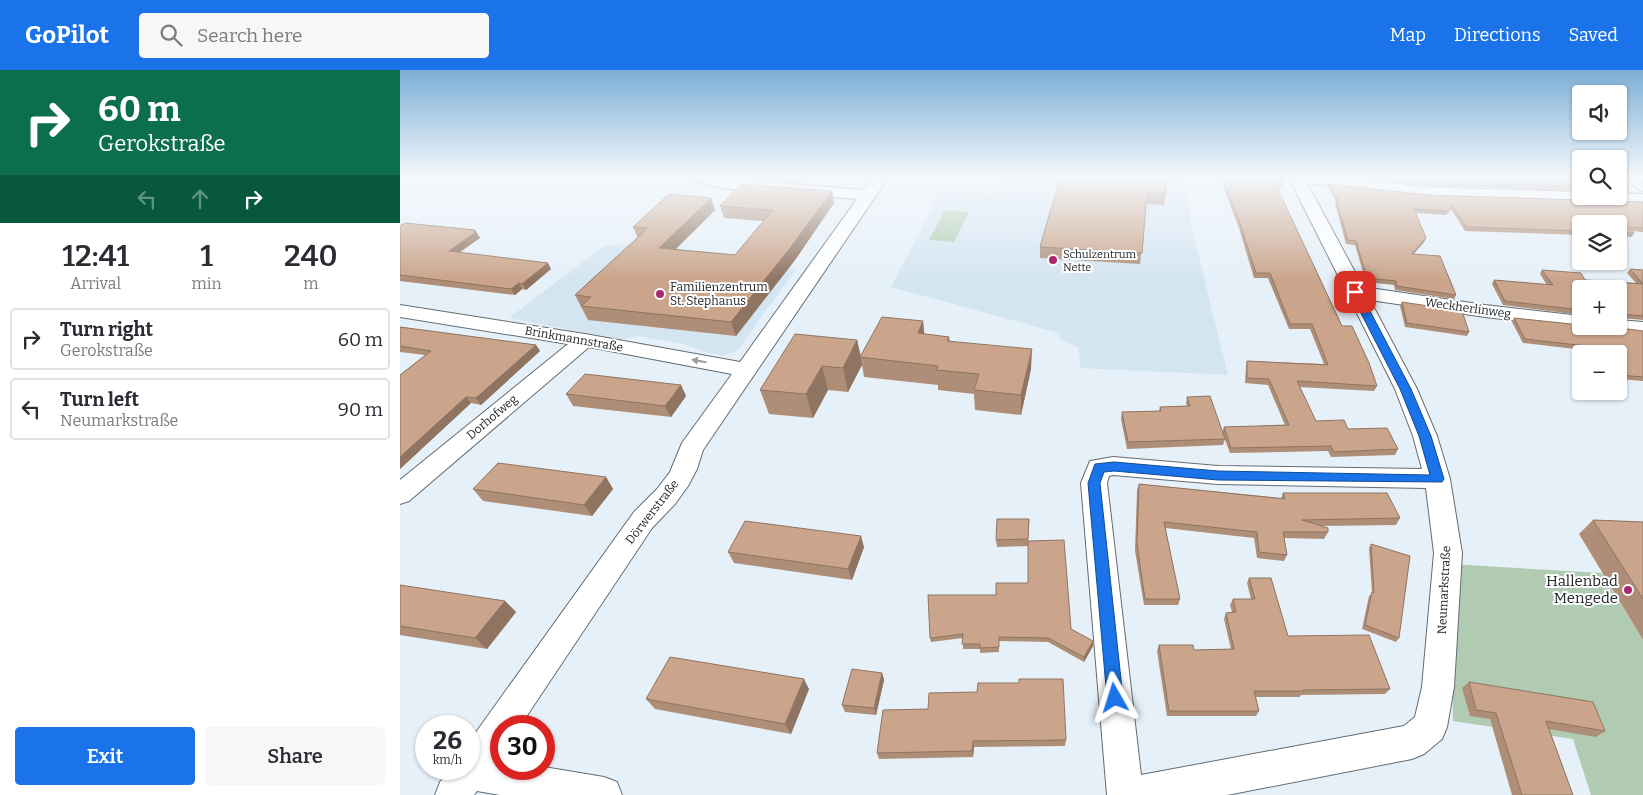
<!DOCTYPE html>
<meta charset="utf-8">
<style>
:root{--surface:#fff;--page:#f7f7f7;--text:#2b2b33;--muted:#7c7c81;--line:#e1e1e2;--accent:#1a73e8}
body{margin:0;font-family:Bitter,serif;background:var(--page);color:var(--text);height:100vh;display:flex;flex-direction:column;font-size:19px;white-space:nowrap}
*{box-sizing:border-box;margin:0}
p{font-size:16px;color:var(--muted)}
.icon{flex:none;width:28px;height:28px;fill:none;stroke:currentColor;stroke-width:2;stroke-linecap:round;stroke-linejoin:round}
.map{position:relative;flex:1;overflow:hidden}
.sheet{display:flex;flex-direction:column;background:var(--surface);width:400px}
.sheet>*{flex:none}
.banner{background:#0b6e4f;color:#fff;overflow:hidden}
.tools{position:absolute;left:1172px;top:15px;display:grid;gap:10px}
.tools a{display:grid;place-items:center;width:55px;height:55px;border-radius:5px;background:var(--surface);box-shadow:0 1px 4px #0004;font-size:25px}
.speed{position:absolute;left:15px;top:645px;display:flex;gap:10px;font-size:25px;font-weight:700;text-align:center}
.speed>*{display:grid;place-content:center;width:65px;height:65px;border-radius:50%;background:var(--surface);box-shadow:0 1px 4px #0004;line-height:1}
.speed small{font-size:12px;font-weight:400}
.speed .limit{border:8px solid #d22;background:#fff;color:#111}
.pin{position:absolute;display:grid;place-items:center;width:42px;height:42px;color:#fff;margin:-21px;border-radius:10px;box-shadow:0 2px 8px #0006}
.me{position:absolute;width:55px;margin:-28px;rotate:354deg;stroke-linejoin:round;filter:drop-shadow(0 0 4px #0008)}
.turn{display:flex;align-items:center;gap:18px;height:105px;padding:0 15px;font-size:22px}
.turn .icon{width:65px;height:65px;stroke-width:2.5}
.turn b{display:block;font-size:35px;line-height:42px}
.lanes{display:flex;align-items:center;height:48px;padding:0 15px;background:#0003;justify-content:center;gap:25px;direction:ltr}
.lanes .off{opacity:.35}
.eta{display:flex;justify-content:space-evenly;align-items:center;height:85px;text-align:center}
.eta b{font-size:30px;font-weight:600;line-height:35px}
.action{display:flex;gap:10px;margin-top:auto;padding:10px 15px}
.action a{flex:1;height:58px;border-radius:5px;background:var(--accent);color:#fff;font-size:20px;font-weight:600;line-height:58px;text-align:center}
.action a+a{background:var(--page);color:var(--text)}
ul{padding:0;list-style:none}
li{display:flex;align-items:center;gap:15px;height:62px;margin:0 10px 8px;padding:0 5px;border:2px solid var(--line);border-radius:5px}
li div{flex:1}
li b{display:block;font-size:19px}
li em{font-style:normal}
header{display:flex;align-items:center;gap:30px;box-sizing:border-box;height:70px;padding:0 25px;background:var(--accent);color:#fff}
header strong{font-size:24px}
nav{display:flex;gap:28px;margin-inline-start:auto;font-size:18px}
.search{width:350px;height:45px;background:var(--page);display:flex;align-items:center;gap:12px;box-sizing:border-box;padding:0 18px;border-radius:5px;color:var(--muted);font-size:19px}
main{display:flex;flex:1;min-height:0}
.map>svg:first-child{display:block}
</style>
<header>
<strong>GoPilot</strong>
<div class="search"><svg class="icon" aria-label="search" viewBox="0 0 24 24"><circle cx="10" cy="10" r="6"/><path d="M15 15l6 6"/></svg>Search here</div>
<nav><a>Map</a><a>Directions</a><a>Saved</a></nav>
</header>
<main>
<section class="sheet">
<div class="banner">
<div class="turn"><svg class="icon" aria-label="right" viewBox="0 0 24 24"><path d="M7 20v-9h11M14 6l5 5-5 5"/></svg><div><b>60 m</b>Gerokstraße</div></div>
<div class="lanes"><svg class="icon off" aria-label="left" viewBox="0 0 24 24"><path d="M17 20v-9H6M10 6l-5 5 5 5"/></svg><svg class="icon off" aria-label="ahead" viewBox="0 0 24 24"><path d="M12 20V5M6 11l6-6 6 6"/></svg><svg class="icon" aria-label="right" viewBox="0 0 24 24"><path d="M7 20v-9h11M14 6l5 5-5 5"/></svg></div>
</div>
<div class="eta">
<div><b>12:41</b><p>Arrival</p></div>
<div><b>1</b><p>min</p></div>
<div><b>240</b><p>m</p></div>
</div>
<ul>
<li><svg class="icon" aria-label="right" viewBox="0 0 24 24"><path d="M7 20v-9h11M14 6l5 5-5 5"/></svg><div><b>Turn right</b><p>Gerokstraße</p></div><em>60 m</em></li>
<li><svg class="icon" aria-label="left" viewBox="0 0 24 24"><path d="M17 20v-9H6M10 6l-5 5 5 5"/></svg><div><b>Turn left</b><p>Neumarkstraße</p></div><em>90 m</em></li>
</ul>
<div class="action"><a>Exit</a><a>Share</a></div>
</section>
<div class="map">
<svg width="1243" height="725" viewBox="0 0 1243 725">
<rect width="100%" height="100%" fill="#e6f0f8"/>
<!-- built -->
<path fill="#d4e5f2" d="M 602,108 L 784,108 L 793,163 L 828,305 L 680,298 L 679,278 L 660,269 L 659,263 L 491,217 L 541,120 L 594,125 Z
M 220,174 L 333,184 L 330,188 L 396,199 L 338,280 L 323,286 L 309,283 L 283,274 L 238,266 L 212,272 L 197,267 L 197,265 L 109,248 L 204,176 Z"/>
<!-- green -->
<path fill="#b0cbb1" d="M 545,140 L 569,142 L 554,172 L 529,170 Z
M 1050,494 L 1202,503 L 1243,570 L 1243,725 L 1191,725 L 1173,669 L 1053,651 Z"/>
<g fill="none" stroke-linecap="round" stroke-linejoin="round">
<defs>
<path id="street" d="M 293,108 L 322,108 L 464,120 L 472,108 L 488,108 L 303,380 L 297,399 L 288,416 L 275,434 L 252,458 L 120,656 L 101,656 L 101,685 L 98,689 L 101,690 L 101,699 L 144,699 L 144,697 L 204,707 L 217,712 L 222,725 L 100,725 L 77,721 L 74,725 L 35,725 L 40,712 L 50,699 L 69,699 L 69,672 L 234,442 L 257,419 L 270,402 L 282,373 L 332,304 L 189,277 L 9,431 L 0,434 L 0,410 L 168,274 L 0,247 L 0,235 L 185,264 L 340,292 L 457,129 L 328,119 L 296,111 Z
M 889,108 L 942,108 L 1026,117 L 1181,122 L 1181,126 L 1219,126 L 1219,123 L 1243,124 L 1243,134 L 1026,127 L 907,113 L 963,217 L 1085,235 L 1181,246 L 1181,256 L 1188,256 L 1181,258 L 1085,247 L 970,230 L 1017,319 L 1037,366 L 1050,409 L 1062,483 L 1054,617 L 1047,657 L 1042,669 L 1024,684 L 1012,689 L 827,725 L 707,725 L 681,413 L 690,391 L 713,387 L 818,396 L 1022,399 L 1013,366 L 995,319 ZM 713,405 L 818,414 L 1026,418 L 1034,483 L 1022,617 L 1015,647 L 1004,656 L 741,705 L 707,413 L 709,406 Z
M 1224,108 L 1242,108 L 1243,121 L 1238,119 Z
M 1219,250 L 1243,252 L 1243,264 L 1211,260 L 1208,256 L 1219,256 Z"/>
</defs>
<!-- street casing -->
<use href="#street" stroke="#636c72" stroke-width="2"/>
<!-- street -->
<use href="#street" fill="#fff" fill-rule="evenodd"/>
</g>
<!-- wall -->
<path fill="#af8e78" d="M 820,108 L 880,108 L 883,113 L 881,118 L 877,118 L 942,256 L 977,316 L 974,321 L 899,317 L 916,351 L 948,359 L 998,379 L 995,385 L 931,387 L 928,381 L 830,383 L 822,362 L 824,357 L 885,355 L 868,315 L 845,313 L 846,296 L 847,291 L 924,294 L 910,259 L 889,259 L 868,208 L 854,208 L 839,158 Z
M 960,108 L 1181,108 L 1181,121 L 1026,115 Z
M 1219,108 L 1230,114 L 1227,117 L 1226,117 L 1227,118 L 1224,121 L 1219,122 Z
M 659,111 L 766,124 L 764,135 L 746,134 L 740,194 L 640,188 L 640,177 Z
M 929,114 L 1028,125 L 1243,132 L 1243,162 L 1232,161 L 1234,163 L 1232,167 L 1219,166 L 1219,154 L 1181,154 L 1181,165 L 1065,161 L 1051,139 L 1046,145 L 1015,143 L 1026,168 L 1024,172 L 1013,184 L 1056,225 L 1054,229 L 995,220 L 994,215 L 966,212 L 955,175 L 946,174 L 935,133 L 936,131 L 928,117 Z
M 311,128 L 315,140 L 275,179 L 335,185 L 363,151 L 324,148 L 320,136 L 434,133 L 395,190 L 336,266 L 188,250 L 175,225 L 238,168 L 233,157 Z
M 0,156 L 75,160 L 80,168 L 59,182 L 151,199 L 126,220 L 122,219 L 115,225 L 0,211 Z
M 1230,199 L 1243,200 L 1243,250 L 1221,248 L 1219,252 L 1219,219 L 1181,219 L 1181,245 L 1103,235 L 1092,214 L 1094,210 L 1147,215 L 1140,204 L 1142,200 L 1185,210 L 1236,213 L 1227,203 Z
M 1002,232 L 1069,262 L 1067,266 L 1005,257 L 1000,236 Z
M 1114,248 L 1181,255 L 1212,257 L 1243,261 L 1243,311 L 1219,309 L 1219,284 L 1194,284 L 1192,281 L 1123,273 L 1112,252 Z
M 523,251 L 524,264 L 549,267 L 550,271 L 631,299 L 621,345 L 575,340 L 574,324 L 538,320 L 538,315 L 464,307 L 462,295 L 448,322 L 428,320 L 413,348 L 369,344 L 360,320 L 457,270 L 461,286 Z
M 0,257 L 136,275 L 140,281 L 81,335 L 71,333 L 0,399 L 0,305 L 25,285 L 0,282 Z
M 281,315 L 286,326 L 271,347 L 173,336 L 166,324 Z
M 787,327 L 825,369 L 823,375 L 727,379 L 721,349 L 722,342 L 759,341 L 760,337 L 787,336 L 786,333 Z
M 206,407 L 213,419 L 192,446 L 83,431 L 73,419 Z
M 739,414 L 881,428 L 883,423 L 1000,448 L 996,455 L 921,456 L 928,462 L 924,469 L 884,468 L 887,485 L 884,491 L 857,488 L 854,468 L 765,458 L 780,529 L 778,535 L 744,535 L 735,481 L 737,420 Z
M 629,449 L 628,476 L 597,477 L 596,470 Z
M 1193,450 L 1243,452 L 1243,570 L 1179,464 Z
M 971,474 L 999,568 L 996,572 L 962,559 L 969,526 L 972,523 L 969,478 Z
M 464,477 L 452,510 L 334,493 L 328,482 Z
M 849,508 L 888,566 L 990,619 L 985,624 L 901,625 L 900,627 L 855,627 L 859,641 L 856,646 L 767,646 L 757,581 L 759,575 L 794,580 L 831,579 L 824,549 L 826,543 L 832,542 L 830,535 L 833,529 L 851,529 L 847,513 Z
M 0,515 L 105,531 L 116,542 L 87,579 L 0,565 Z
M 596,525 L 671,559 L 693,571 L 693,576 L 684,592 L 648,572 L 599,571 L 599,582 L 580,583 L 580,579 L 563,579 L 563,568 L 531,572 L 530,568 Z
M 482,603 L 484,610 L 476,645 L 445,642 L 442,635 Z
M 1069,612 L 1205,661 L 1196,667 L 1149,659 L 1173,725 L 1112,725 L 1090,649 L 1070,646 L 1062,618 Z
M 409,619 L 391,664 L 255,639 L 246,629 Z
M 528,639 L 666,670 L 665,676 L 574,677 L 573,687 L 479,689 L 477,683 Z"/>
<!-- shaded-wall -->
<path fill="#8e7461" d="M 432,121 L 434,133 L 395,190 L 336,266 L 331,252 Z
M 311,128 L 315,140 L 264,191 L 259,178 Z
M 75,160 L 80,168 L 53,187 L 49,181 Z
M 1026,168 L 1024,172 L 1010,188 L 1012,184 Z
M 148,193 L 151,199 L 126,220 L 122,214 Z
M 119,213 L 122,219 L 115,225 L 111,219 Z
M 523,251 L 525,271 L 518,263 Z
M 457,270 L 462,295 L 448,322 L 443,298 Z
M 136,275 L 140,281 L 81,335 L 76,328 Z
M 632,279 L 631,299 L 621,345 L 621,325 Z
M 422,296 L 428,320 L 413,348 L 406,324 Z
M 281,315 L 286,326 L 271,347 L 265,336 Z
M 66,327 L 71,333 L 0,399 L 0,387 Z
M 206,407 L 213,419 L 192,446 L 184,435 Z
M 461,466 L 464,477 L 452,510 L 448,499 Z
M 105,531 L 116,542 L 87,579 L 75,568 Z
M 693,571 L 693,576 L 684,592 L 684,587 Z
M 482,603 L 484,610 L 476,645 L 474,638 Z
M 404,609 L 409,619 L 391,664 L 385,654 Z
M 573,671 L 574,677 L 573,687 L 572,681 Z"/>
<!-- building -->
<path fill="#cba58b" stroke="#8e7461" d="M 678,108 L 722,111 L 722,108 L 766,108 L 766,124 L 747,123 L 742,183 L 640,177 L 659,111 L 678,113 Z
M 823,108 L 880,108 L 883,113 L 875,113 L 942,256 L 952,256 L 969,293 L 977,316 L 897,311 L 916,351 L 944,350 L 948,359 L 987,358 L 998,379 L 934,382 L 931,376 L 831,378 L 824,357 L 889,355 L 869,309 L 847,308 L 847,291 L 928,295 L 912,254 L 890,254 L 870,203 L 856,203 L 840,153 Z
M 994,108 L 1181,108 L 1181,116 L 1028,112 Z
M 1219,108 L 1222,108 L 1230,114 L 1222,113 L 1227,118 L 1220,118 L 1219,121 Z
M 341,114 L 432,121 L 391,177 L 331,252 L 181,236 L 191,227 L 175,225 L 248,158 L 233,157 L 269,124 L 311,128 L 259,178 L 335,185 L 373,140 L 320,136 Z
M 929,114 L 1028,125 L 1243,132 L 1243,158 L 1228,157 L 1234,163 L 1219,163 L 1219,154 L 1181,154 L 1181,161 L 1067,157 L 1052,136 L 1048,141 L 1014,139 L 1026,168 L 1012,184 L 1040,186 L 1056,225 L 997,216 L 996,211 L 967,208 L 956,171 L 948,170 L 936,130 L 938,130 Z
M 5,153 L 75,160 L 73,162 L 76,162 L 49,181 L 148,193 L 122,214 L 119,213 L 111,219 L 0,205 L 0,156 Z
M 1230,199 L 1243,200 L 1243,246 L 1222,244 L 1220,250 L 1219,250 L 1219,219 L 1181,219 L 1181,240 L 1105,231 L 1094,210 L 1153,215 L 1142,200 L 1181,203 L 1185,210 L 1243,214 Z
M 1002,232 L 1062,241 L 1069,262 L 1007,253 Z
M 482,247 L 523,251 L 518,263 L 549,267 L 547,271 L 632,279 L 621,325 L 574,320 L 579,304 L 536,300 L 538,296 L 460,287 Z
M 1114,248 L 1181,255 L 1181,256 L 1212,256 L 1212,257 L 1243,261 L 1243,307 L 1219,305 L 1219,284 L 1200,284 L 1195,277 L 1125,269 Z
M 0,257 L 136,275 L 76,328 L 66,327 L 0,387 L 0,305 L 31,281 L 0,276 Z
M 395,264 L 457,270 L 443,298 L 422,296 L 406,324 L 360,320 Z
M 185,304 L 281,315 L 265,336 L 166,324 Z
M 810,326 L 825,369 L 728,372 L 722,342 L 761,341 L 760,337 L 790,336 L 787,327 Z
M 98,393 L 206,407 L 184,435 L 73,419 Z
M 739,414 L 885,429 L 883,423 L 987,423 L 1000,448 L 902,450 L 928,458 L 928,462 L 883,462 L 887,485 L 859,482 L 857,462 L 764,452 L 780,529 L 745,529 L 737,474 Z
M 597,449 L 629,449 L 628,469 L 596,470 Z
M 1193,450 L 1243,452 L 1243,529 Z
M 345,451 L 461,466 L 448,499 L 328,482 Z
M 664,470 L 671,559 L 693,571 L 684,587 L 648,568 L 599,567 L 599,577 L 580,578 L 580,574 L 562,574 L 563,564 L 530,568 L 528,525 L 596,525 L 596,513 L 628,513 L 628,471 Z
M 971,474 L 1010,486 L 999,568 L 965,555 L 972,522 L 974,523 Z
M 849,508 L 871,508 L 888,566 L 969,565 L 990,619 L 903,620 L 903,621 L 854,621 L 859,641 L 769,641 L 759,575 L 793,575 L 794,580 L 834,579 L 826,543 L 836,542 L 833,529 L 855,529 Z
M 0,515 L 105,531 L 75,568 L 0,556 Z
M 270,587 L 404,609 L 385,654 L 246,629 Z
M 452,599 L 482,603 L 474,638 L 442,635 Z
M 619,609 L 663,609 L 666,670 L 573,671 L 572,681 L 477,683 L 483,640 L 528,639 L 529,623 L 577,622 L 578,613 L 619,613 Z
M 1069,612 L 1193,632 L 1205,661 L 1146,651 L 1173,725 L 1122,725 L 1096,643 L 1076,640 Z"/>
<!-- one-way arrows -->
<defs><path id="oneway-solid" d="M-6-.8H1V-3.2L6.5 0L1 3.2V.8H-6Z" transform="scale(1.25)"/></defs>
<use fill="#9b9c9e" href="#oneway-solid" transform="translate(299 291) rotate(-170)"/>
<!-- sky -->
<linearGradient id="sky" x2="0" y2="1"><stop stop-color="#7baed6"/><stop offset="0.51" stop-color="#f4f8fc"/><stop offset="1" stop-color="#f4f8fc" stop-opacity="0"/></linearGradient>
<rect width="1243" height="210" fill="url(#sky)"/>
<!-- route -->
<path fill="#1a73e8" stroke="#114b97" d="M 955,219 L 960,222 L 1011,319 L 1031,366 L 1044,409 L 1042,412 L 818,410 L 714,401 L 704,402 L 700,413 L 723,628 L 721,633 L 715,635 L 710,633 L 707,628 L 688,413 L 695,394 L 714,392 L 818,401 L 1030,405 L 1019,366 L 1000,319 L 950,222 Z"/>
<!-- markers -->
<g fill="#ab266e" stroke="#fff" stroke-width="2">
<circle cx="653" cy="190" r="5"/>
<circle cx="260" cy="224" r="5"/>
<circle cx="1228" cy="520" r="5"/>
</g>
<g text-anchor="middle" dominant-baseline="central" stroke-width="4" stroke-linejoin="round" paint-order="stroke">
<!-- far-poi labels -->
<g font-size="11" fill="#202427" stroke="#fff" text-anchor="start">
<text x="663" y="184">Schulzentrum<tspan x="663" dy="13">Nette</tspan></text>
</g>
<!-- poi labels -->
<g font-size="12" fill="#202427" stroke="#fff" text-anchor="start">
<text x="270" y="217">Familienzentrum<tspan x="270" dy="14">St. Stephanus</tspan></text>
</g>
<!-- street labels -->
<g font-size="12" fill="#202427" stroke="#fff">
<text transform="translate(1068 238) rotate(8)">Weckherlinweg</text>
<text transform="translate(174 269) rotate(10)">Brinkmannstraße</text>
<text transform="translate(92 347) rotate(-40)">Dorhofweg</text>
<text transform="translate(252 442) rotate(-52)">Dörwerstraße</text>
<text transform="translate(1044 520) rotate(-87)">Neumarkstraße</text>
</g>
<!-- near-poi labels -->
<g font-size="15" fill="#202427" stroke="#fff" text-anchor="end">
<text x="1218" y="511">Hallenbad<tspan x="1218" dy="17">Mengede</tspan></text>
</g>
</g>
</svg>
<div class="tools">
<a><svg class="icon" aria-label="sound" viewBox="0 0 24 24"><path d="M4 9h4l5-4v14l-5-4H4zM17 9q2 3 0 6"/></svg></a>
<a><svg class="icon" aria-label="search" viewBox="0 0 24 24"><circle cx="10" cy="10" r="6"/><path d="M15 15l6 6"/></svg></a>
<a><svg class="icon" aria-label="layers" viewBox="0 0 24 24"><path d="M12 4l9 5-9 5-9-5zM3 14l9 5 9-5"/></svg></a>
<a>+</a>
<a>−</a>
</div>
<div class="speed"><div>26<small>km/h</small></div><div class="limit">30</div></div>
<div class="pin" style="left:955px;top:222px;background:#d93025"><svg class="icon" aria-label="arrive" viewBox="0 0 24 24"><path d="M6 21V4h12l-3 4 3 4H6"/></svg></div>
<svg class="me" style="left:715px;top:628px" viewBox="-20 -20 40 40"><path d="M0-17L14 15 0 8-14 15z" fill="#1a73e8" stroke="#fff" stroke-width="4"/></svg>
</div>
</main>
